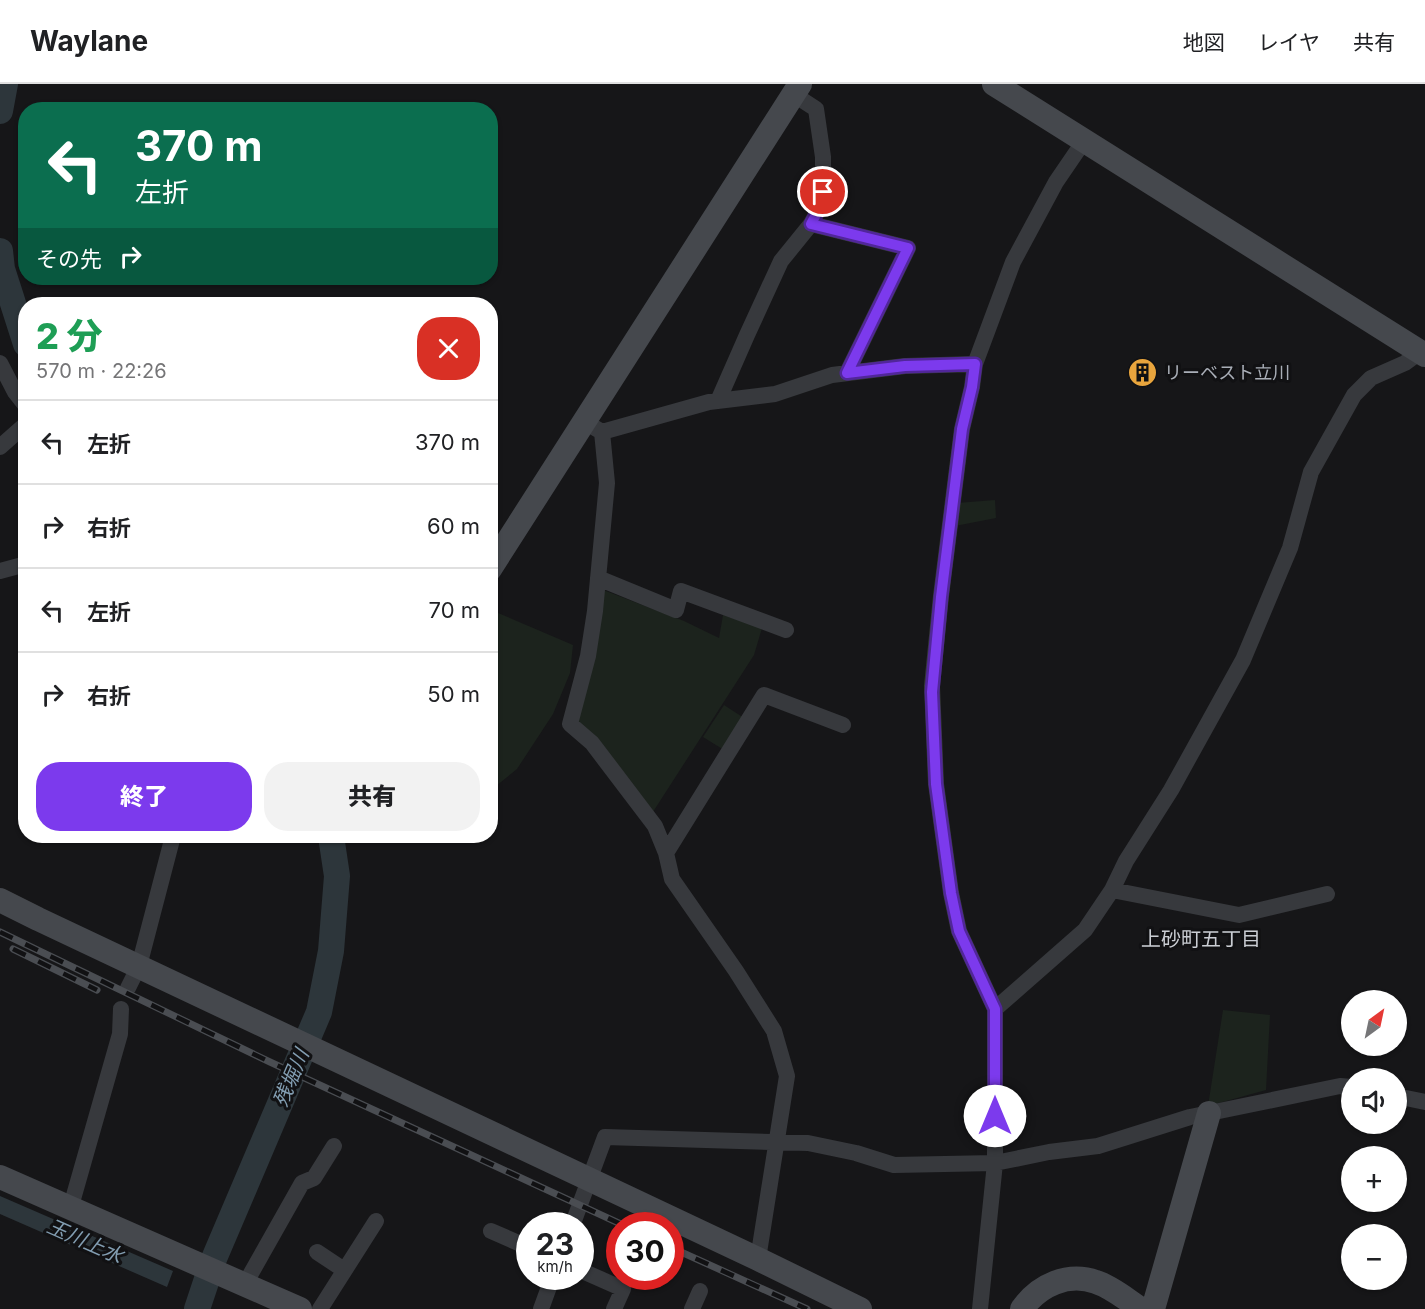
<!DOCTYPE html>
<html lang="ja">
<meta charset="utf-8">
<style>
:root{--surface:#fff;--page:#f2f2f2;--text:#202124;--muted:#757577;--line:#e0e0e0;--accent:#7c3aed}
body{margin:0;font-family:Inter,"Noto Sans JP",sans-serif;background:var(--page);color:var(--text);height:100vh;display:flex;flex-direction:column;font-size:22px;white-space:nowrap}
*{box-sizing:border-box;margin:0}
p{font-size:20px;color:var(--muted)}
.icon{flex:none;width:33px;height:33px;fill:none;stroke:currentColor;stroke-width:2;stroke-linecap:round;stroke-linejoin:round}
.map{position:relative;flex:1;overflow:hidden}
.details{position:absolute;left:18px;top:213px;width:480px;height:546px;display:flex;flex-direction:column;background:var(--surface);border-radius:24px;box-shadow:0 2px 4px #0004}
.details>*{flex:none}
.guide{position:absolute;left:18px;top:18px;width:480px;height:183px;border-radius:24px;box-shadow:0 2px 4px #0004;background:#0b6e4f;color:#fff;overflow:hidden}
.needle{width:39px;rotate:33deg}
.tools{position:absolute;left:1341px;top:906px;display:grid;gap:12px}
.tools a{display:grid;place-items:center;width:66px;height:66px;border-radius:50%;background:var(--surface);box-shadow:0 2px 4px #0004;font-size:30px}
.speed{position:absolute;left:516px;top:1128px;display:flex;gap:12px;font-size:30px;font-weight:700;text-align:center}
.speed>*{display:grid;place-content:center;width:78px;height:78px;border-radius:50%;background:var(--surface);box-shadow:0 2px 4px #0004;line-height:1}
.speed small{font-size:15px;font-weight:400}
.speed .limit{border:9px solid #d22;background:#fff;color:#111}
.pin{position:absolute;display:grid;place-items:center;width:51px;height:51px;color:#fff;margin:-26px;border:3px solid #fff;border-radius:50%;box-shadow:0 2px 6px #0007}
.me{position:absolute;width:66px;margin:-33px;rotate:0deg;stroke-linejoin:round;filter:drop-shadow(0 0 4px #0008)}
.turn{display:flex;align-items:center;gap:21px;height:126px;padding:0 18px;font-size:27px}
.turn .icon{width:78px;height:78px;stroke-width:2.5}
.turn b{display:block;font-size:42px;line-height:51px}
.then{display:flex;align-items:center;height:57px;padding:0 18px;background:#0003;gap:12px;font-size:22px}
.round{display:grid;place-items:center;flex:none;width:63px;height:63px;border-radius:24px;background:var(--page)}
.overview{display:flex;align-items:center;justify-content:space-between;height:102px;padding:0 18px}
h1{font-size:36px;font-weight:800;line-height:45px;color:#1e9e55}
.action{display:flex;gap:12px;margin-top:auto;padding:12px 18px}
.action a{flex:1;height:69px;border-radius:24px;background:var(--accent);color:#fff;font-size:24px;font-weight:800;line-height:69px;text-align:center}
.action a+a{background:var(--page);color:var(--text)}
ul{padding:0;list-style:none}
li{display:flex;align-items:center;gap:18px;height:84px;padding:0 18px;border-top:2px solid var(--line)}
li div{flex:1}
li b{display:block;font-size:22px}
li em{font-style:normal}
header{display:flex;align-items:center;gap:36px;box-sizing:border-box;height:84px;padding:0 30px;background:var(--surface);border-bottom:2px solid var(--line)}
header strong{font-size:28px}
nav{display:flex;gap:33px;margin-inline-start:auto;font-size:21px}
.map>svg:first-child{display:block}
</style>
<header>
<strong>Waylane</strong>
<nav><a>地図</a><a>レイヤ</a><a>共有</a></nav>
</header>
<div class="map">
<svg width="1425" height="1225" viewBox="0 0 1425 1225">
<rect width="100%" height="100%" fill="#161618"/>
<!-- green -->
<path fill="#1c231d" d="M 995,416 L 996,434 L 955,442 L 957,419 Z
M 598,504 L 684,537 L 719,554 L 723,531 L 762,544 L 754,571 L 651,731 L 574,641 Z
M 491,526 L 573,561 L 570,589 L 553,630 L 517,685 L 491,706 Z
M 724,621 L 744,634 L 724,666 L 703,653 Z
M 1223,926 L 1270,931 L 1266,1006 L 1208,1022 Z"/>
<!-- water -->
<path fill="#2d363b" d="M 0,1112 L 173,1187 L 167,1203 L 0,1130 Z"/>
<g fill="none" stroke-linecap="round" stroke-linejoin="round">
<!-- river -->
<path stroke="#2d363b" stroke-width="26" d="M 0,27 L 5,0
M 0,167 L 2,185 L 26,260
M 197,1225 L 213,1177 L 319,928 L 331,867 L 337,792 L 331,752"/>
<!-- street -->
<path stroke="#37393d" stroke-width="16" d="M 811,140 L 908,164 L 847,289
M 0,279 L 15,308 L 26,322
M 718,317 L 747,251 L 781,177 L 811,140 L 819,125 L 823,107 L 823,73 L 816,25 L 793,10
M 585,338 L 602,348 L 607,399 L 595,527 L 588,572 L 570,640 L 592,659 L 655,742 L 666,769 L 672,795 L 736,887 L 774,947 L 787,992 L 758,1175
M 602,348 L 709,318 L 775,310 L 832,291 L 905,282 L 975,280
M 0,363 L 26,340
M 0,487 L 26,480
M 598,494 L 676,526 L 681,507 L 786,546
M 666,769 L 764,611 L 843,641
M 1112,806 L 1239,831 L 1327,810
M 128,904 L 139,882 L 173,752
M 995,925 L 1085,846 L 1112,806 L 1126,777 L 1171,706 L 1243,576 L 1290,464 L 1311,388 L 1354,311 L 1371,294 L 1405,279 L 1420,268
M 1396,1012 L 1425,1018
M 71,1122 L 120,950 L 121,925
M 572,1142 L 605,1053 L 808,1059 L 856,1069 L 894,1081 L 995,1079 L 1049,1068 L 1098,1062 L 1190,1033 L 1340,1002 L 1352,1003
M 491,1147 L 530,1164
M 317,1168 L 344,1186
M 580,1186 L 623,1205 L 614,1225
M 245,1200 L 302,1099 L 314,1094 L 334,1062
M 320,1225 L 376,1137
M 541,1225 L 553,1192
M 692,1225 L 700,1207
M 980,1225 L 995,1079 L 995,925 L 959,847 L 951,809 L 936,700 L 932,602 L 941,512 L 962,345 L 972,303 L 975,280 L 1013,178 L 1056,98 L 1084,57"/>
<!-- secondary -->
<path stroke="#45484d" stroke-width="24" d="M 994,0 L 1425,271
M 490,485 L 800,0
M 0,816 L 38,835 L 758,1175 L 860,1225
M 0,1093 L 300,1225
M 1022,1225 C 1039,1201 1068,1188 1096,1198 C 1112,1203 1127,1216 1141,1225
M 1153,1225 L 1209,1029"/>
<defs>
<path id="rail" d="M 0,848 L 270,978 L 625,1142
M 13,865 L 97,906
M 670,1163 L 807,1225"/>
</defs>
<!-- rail casing -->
<use href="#rail" stroke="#4a4d52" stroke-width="7"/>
<!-- rail -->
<use href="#rail" stroke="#111113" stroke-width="4.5" stroke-dasharray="14" stroke-linecap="butt"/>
</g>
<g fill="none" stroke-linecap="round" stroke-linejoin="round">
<defs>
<path id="route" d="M 823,108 L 819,125 L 811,140 L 908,164 L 847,289 L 905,282 L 975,280 L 972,303 L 962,345 L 941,513 L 932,608 L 936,700 L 951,809 L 959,847 L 995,925 L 995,1032"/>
</defs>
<!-- route casing -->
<use href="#route" stroke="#51269a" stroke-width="15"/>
<!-- route -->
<use href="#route" stroke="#7c3aed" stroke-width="10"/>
</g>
<!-- icons -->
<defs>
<symbol id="building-disc" viewBox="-11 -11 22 22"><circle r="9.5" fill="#e9a53d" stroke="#111113"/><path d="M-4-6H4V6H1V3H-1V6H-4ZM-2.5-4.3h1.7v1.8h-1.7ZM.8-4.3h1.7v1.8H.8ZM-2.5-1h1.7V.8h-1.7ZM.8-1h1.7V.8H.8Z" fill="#111"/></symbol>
</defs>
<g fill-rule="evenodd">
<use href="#building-disc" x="1126" y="272" width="33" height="33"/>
</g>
<g text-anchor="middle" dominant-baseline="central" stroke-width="6" stroke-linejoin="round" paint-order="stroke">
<!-- poi labels -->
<g font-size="18" fill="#a9aeb7" stroke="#111113" text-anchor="start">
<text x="1164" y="288">リーベスト立川</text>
</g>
<!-- neighbourhood labels -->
<g font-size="20" fill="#cacdd3" stroke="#111113">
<text x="1201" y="855">上砂町五丁目</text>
</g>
<!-- water labels -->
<g font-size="20" font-style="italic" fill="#829db1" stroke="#111113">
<text transform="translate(291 994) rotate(-67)">残堀川</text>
<text transform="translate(85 1157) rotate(24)">玉川上水</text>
</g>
</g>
</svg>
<div class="tools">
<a><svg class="needle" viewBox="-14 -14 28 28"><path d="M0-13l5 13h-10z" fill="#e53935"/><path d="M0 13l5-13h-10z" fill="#757577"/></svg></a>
<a><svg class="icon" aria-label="sound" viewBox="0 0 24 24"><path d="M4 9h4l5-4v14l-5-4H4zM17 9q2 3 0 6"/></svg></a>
<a>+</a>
<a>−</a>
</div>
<div class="speed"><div>23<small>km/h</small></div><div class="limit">30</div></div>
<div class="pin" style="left:823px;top:108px;background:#d93025"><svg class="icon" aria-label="arrive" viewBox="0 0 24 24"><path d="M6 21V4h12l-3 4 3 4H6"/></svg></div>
<svg class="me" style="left:995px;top:1032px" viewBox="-20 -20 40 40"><circle r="19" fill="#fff"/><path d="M0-13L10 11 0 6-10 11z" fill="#7c3aed"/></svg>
<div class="guide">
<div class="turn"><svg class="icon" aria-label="left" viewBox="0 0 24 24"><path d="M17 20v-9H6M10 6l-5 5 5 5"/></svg><div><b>370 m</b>左折</div></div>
<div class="then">その先<svg class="icon" aria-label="right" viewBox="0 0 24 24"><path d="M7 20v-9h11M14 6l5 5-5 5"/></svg></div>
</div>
<section class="details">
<div class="overview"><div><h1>2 分</h1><p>570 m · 22:26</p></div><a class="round" style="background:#d93025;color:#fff"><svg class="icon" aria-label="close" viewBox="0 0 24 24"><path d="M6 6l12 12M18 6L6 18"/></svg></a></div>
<ul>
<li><svg class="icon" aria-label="left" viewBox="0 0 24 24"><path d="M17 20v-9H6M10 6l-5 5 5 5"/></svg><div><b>左折</b></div><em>370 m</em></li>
<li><svg class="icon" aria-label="right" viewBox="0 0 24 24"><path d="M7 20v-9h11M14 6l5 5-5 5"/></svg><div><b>右折</b></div><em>60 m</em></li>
<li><svg class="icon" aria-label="left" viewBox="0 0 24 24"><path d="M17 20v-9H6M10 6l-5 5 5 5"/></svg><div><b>左折</b></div><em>70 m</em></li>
<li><svg class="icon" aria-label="right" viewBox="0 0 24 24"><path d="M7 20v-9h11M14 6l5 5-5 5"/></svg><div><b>右折</b></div><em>50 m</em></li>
</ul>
<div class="action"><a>終了</a><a>共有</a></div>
</section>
</div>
